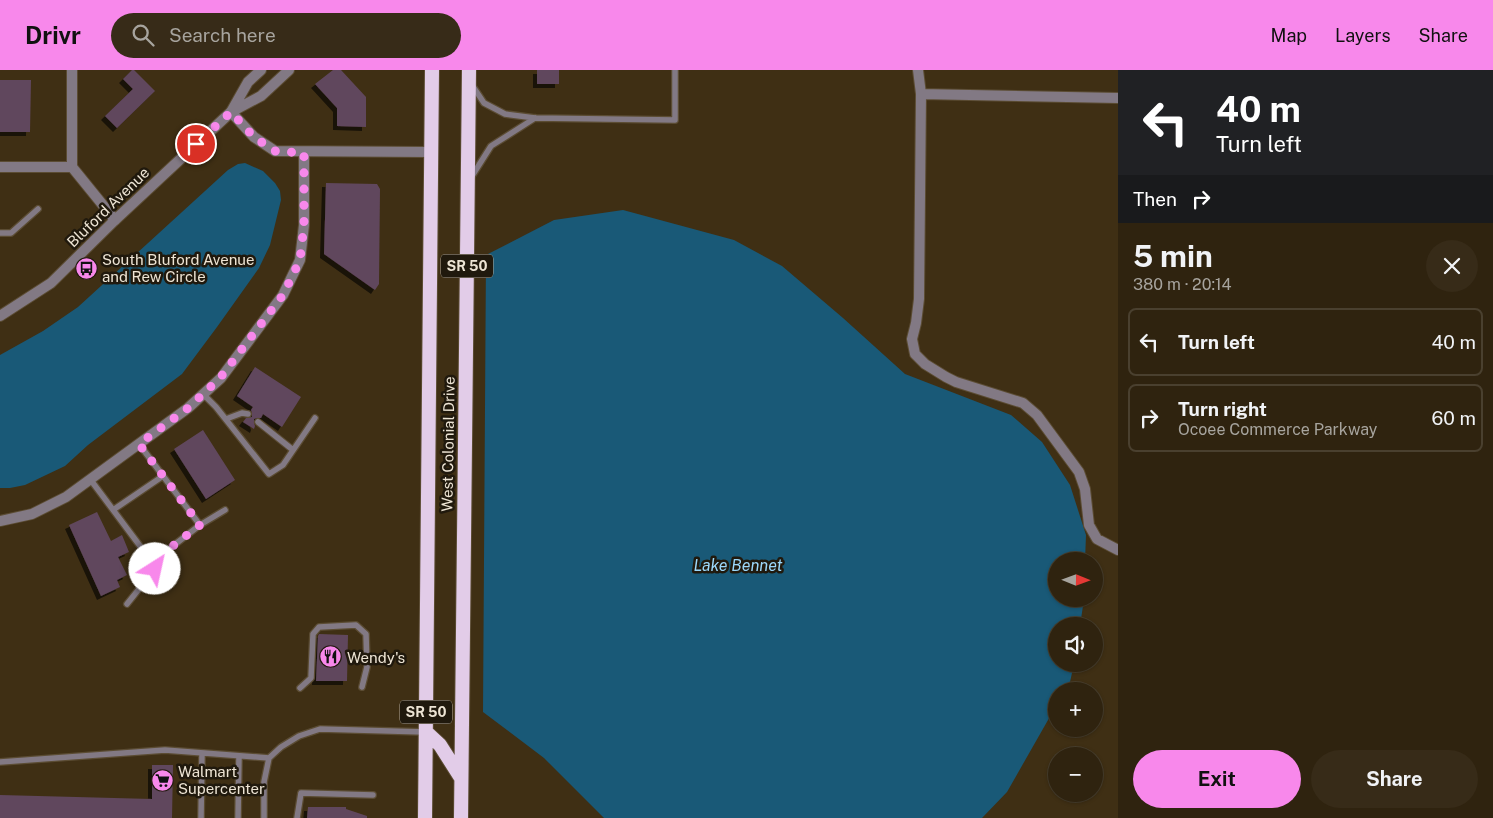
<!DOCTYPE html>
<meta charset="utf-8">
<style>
:root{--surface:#2f230f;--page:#372b18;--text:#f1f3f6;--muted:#a7a49e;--line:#4a402f;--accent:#f888eb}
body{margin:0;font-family:"Public Sans",sans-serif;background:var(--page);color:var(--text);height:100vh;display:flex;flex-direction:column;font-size:19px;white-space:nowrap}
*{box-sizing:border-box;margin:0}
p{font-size:16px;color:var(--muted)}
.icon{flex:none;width:28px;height:28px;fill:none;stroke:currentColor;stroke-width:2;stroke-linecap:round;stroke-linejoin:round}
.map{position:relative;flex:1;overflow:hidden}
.sheet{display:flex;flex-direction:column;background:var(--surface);width:375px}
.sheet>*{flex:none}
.guide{background:#202124;color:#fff;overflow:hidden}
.needle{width:32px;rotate:91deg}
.controls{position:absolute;left:1048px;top:482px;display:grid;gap:10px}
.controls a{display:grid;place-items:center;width:55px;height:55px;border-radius:50%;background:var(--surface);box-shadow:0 1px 4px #0004,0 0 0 1px var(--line);font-size:25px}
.pin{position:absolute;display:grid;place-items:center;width:42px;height:42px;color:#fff;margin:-21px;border:2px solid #fff;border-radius:50%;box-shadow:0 1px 5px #0007}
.me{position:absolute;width:55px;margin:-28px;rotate:35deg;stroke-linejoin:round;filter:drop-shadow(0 0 4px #0008)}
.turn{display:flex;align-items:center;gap:18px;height:105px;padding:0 15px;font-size:22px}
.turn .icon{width:65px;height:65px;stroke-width:2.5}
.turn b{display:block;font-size:35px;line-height:42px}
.then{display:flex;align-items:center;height:48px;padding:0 15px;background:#0003;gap:10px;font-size:19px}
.round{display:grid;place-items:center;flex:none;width:52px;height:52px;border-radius:26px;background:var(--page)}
.headline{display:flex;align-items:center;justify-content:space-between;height:85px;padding:0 15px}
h1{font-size:30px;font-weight:700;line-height:38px}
.cta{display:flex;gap:10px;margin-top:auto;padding:10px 15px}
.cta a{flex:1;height:58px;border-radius:30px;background:var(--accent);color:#111;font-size:20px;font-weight:700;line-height:58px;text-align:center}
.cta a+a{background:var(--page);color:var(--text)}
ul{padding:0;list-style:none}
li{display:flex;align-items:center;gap:15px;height:68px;margin:0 10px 8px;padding:0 5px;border:2px solid var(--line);border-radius:8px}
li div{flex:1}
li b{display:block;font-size:19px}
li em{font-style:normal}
header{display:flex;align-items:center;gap:30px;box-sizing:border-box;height:70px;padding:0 25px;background:var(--accent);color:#111}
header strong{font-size:24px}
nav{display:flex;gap:28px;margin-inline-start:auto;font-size:18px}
.search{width:350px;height:45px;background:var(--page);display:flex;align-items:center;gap:12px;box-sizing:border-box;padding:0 18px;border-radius:28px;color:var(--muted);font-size:19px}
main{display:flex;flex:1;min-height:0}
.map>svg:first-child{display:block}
</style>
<header>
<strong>Drivr</strong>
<div class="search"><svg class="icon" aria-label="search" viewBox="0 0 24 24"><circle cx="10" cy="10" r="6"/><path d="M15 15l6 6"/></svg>Search here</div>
<nav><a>Map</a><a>Layers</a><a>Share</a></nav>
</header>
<main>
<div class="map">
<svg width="1118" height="748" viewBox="0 0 1118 748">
<defs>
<filter id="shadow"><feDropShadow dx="-4" dy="4" stdDeviation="0" flood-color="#0009"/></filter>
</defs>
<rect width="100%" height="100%" fill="#3f2f14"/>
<!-- water -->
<path fill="#195977" d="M 245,93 L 263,101 L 275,113 L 280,121 L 281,130 L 270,175 L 259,198 L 217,257 L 182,304 L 88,375 L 65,396 L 25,415 L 10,418 L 0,418 L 0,285 L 43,261 L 78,237 L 228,100 L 238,94 Z
M 623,140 L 734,170 L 782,196 L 843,248 L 905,304 L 1011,345 L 1042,372 L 1070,415 L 1086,465 L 1085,491 L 1056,491 L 1056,529 L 1084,529 L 1080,556 L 1056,556 L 1056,594 L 1074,594 L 1070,612 L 1065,621 L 1056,621 L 1056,636 L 1007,722 L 982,748 L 604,748 L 544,688 L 483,642 L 486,185 L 554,150 Z"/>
<!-- building -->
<path fill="#60475d" filter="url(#shadow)" d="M 132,0 L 134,0 L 155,21 L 117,58 L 105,46 L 133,19 L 123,9 Z
M 333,0 L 341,0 L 366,27 L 366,57 L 337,56 L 337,38 L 315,14 Z
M 537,0 L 559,0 L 559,14 L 537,14 Z
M 0,10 L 31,10 L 30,62 L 0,62 Z
M 326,113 L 377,114 L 380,119 L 379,214 L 375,220 L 324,184 Z
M 255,297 L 301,327 L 282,357 L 263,344 L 261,348 L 257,348 L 254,349 L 254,353 L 255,356 L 254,359 L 243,352 L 246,348 L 252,347 L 252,343 L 251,340 L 253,337 L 237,326 Z
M 203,360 L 235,410 L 206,429 L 174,379 Z
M 97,442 L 111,471 L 122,465 L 129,482 L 118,487 L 127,505 L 117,510 L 120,517 L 101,526 L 69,455 Z
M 319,564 L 348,565 L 347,611 L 316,611 L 318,566 Z
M 152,695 L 173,695 L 172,748 L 0,748 L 0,725 L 152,729 Z
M 308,737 L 346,737 L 346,739 L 367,746 L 367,748 L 307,748 Z"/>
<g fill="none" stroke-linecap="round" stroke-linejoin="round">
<defs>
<path id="service" d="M 472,15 L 484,33 L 505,44 L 535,48 L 675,50 L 675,0
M 472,106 L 491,76 L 535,48
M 0,163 L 11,163 L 38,139
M 203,324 L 216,337 L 269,404 L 283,395 L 315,348
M 226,349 L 242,343 L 248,344
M 258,352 L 293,380
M 90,409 L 149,488 L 156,489 L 200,455 L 139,374
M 113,440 L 163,406
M 200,455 L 225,440
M 127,534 L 155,499 L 156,489
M 300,618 L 311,608 L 313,564 L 319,557 L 356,555 L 366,564 L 367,597 L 362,617
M 0,692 L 165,680 L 269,688
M 201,748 L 202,683
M 238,748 L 239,686
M 264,748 L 264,712 L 269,688 L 281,677 L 299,666 L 320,659 L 425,662
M 297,748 L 301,723 L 373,725"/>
<path id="minor" d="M 918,0 L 921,24 L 919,229 L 916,253 L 912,269 L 915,284 L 925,294 L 946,307 L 956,312 L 1023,333 L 1037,345 L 1079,402 L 1085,419 L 1089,455 L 1097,469 L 1118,480
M 921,24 L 1118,28
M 231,42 L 254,67 L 275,81 L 430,82
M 0,97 L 72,97 L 115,150
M 72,97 L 72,0
M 0,451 L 32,444 L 66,427 L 188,338 L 221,308 L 283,225 L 300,190 L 304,155 L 304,83"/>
<path id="tertiary" d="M 231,42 L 248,12 L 261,0
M 0,246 L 51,213 L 115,150 L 231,42 L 261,26 L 289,0"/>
<path id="trunk" d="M 426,662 L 440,675 L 461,708
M 425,748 L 432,0
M 461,748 L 469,0"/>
</defs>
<!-- service casing -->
<use href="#service" stroke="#5b4c33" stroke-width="8"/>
<!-- minor casing -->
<use href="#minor" stroke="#5b4c33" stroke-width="12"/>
<!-- tertiary casing -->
<use href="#tertiary" stroke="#5b4c33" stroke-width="12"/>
<!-- trunk casing -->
<use href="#trunk" stroke="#5b4c33" stroke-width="16"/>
<!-- service -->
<use href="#service" stroke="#827984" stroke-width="5.5"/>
<!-- minor -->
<use href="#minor" stroke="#827984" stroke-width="10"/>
<!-- tertiary -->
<use href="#tertiary" stroke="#827984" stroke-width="10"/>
<!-- trunk -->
<use href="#trunk" stroke="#e2cce8" stroke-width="14"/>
</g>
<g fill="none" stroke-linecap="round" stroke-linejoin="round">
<!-- route -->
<path stroke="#f888eb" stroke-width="9" stroke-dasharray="0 16.2" d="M 155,499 L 156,489 L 200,455 L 139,374 L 188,338 L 220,308 L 283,225 L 300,190 L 304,155 L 304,83 L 275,81 L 254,67 L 231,42 L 196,74"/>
</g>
<!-- icons -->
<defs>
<symbol id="bus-disc" viewBox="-11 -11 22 22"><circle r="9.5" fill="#f888eb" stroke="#20190d"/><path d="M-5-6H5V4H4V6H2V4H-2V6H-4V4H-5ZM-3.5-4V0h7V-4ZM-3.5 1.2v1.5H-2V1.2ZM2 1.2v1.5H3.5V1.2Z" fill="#111"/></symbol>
<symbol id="restaurant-disc" viewBox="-11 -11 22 22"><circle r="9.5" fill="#f888eb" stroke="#20190d"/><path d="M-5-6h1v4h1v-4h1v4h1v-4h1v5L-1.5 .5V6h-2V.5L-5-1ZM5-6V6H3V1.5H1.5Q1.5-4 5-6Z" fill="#111"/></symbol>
<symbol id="supermarket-disc" viewBox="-11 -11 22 22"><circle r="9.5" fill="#f888eb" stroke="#20190d"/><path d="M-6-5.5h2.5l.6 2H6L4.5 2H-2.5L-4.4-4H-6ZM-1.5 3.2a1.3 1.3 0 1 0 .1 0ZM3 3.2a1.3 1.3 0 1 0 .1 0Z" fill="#111"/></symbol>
</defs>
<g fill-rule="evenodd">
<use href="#bus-disc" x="74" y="186" width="25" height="25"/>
<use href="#restaurant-disc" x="318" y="574" width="25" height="25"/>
<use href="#supermarket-disc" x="150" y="698" width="25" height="25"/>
</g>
<g text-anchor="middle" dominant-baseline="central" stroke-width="5" stroke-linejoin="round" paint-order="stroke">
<!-- shield labels -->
<g fill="#20190d" stroke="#b0a798" stroke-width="1">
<rect x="441" y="184.5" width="52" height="23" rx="4"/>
<rect x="400" y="630.5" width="52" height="23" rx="4"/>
</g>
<g font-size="14" font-weight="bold" fill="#ede4d4">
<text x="467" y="196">SR 50</text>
<text x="426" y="642">SR 50</text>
</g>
<!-- street labels -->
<g font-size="15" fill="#ede4d4" stroke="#20190d">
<text transform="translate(108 137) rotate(-44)">Bluford Avenue</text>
<text transform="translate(448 374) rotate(-89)">West Colonial Drive</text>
</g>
<!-- poi labels -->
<g font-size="15" fill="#ede4d4" stroke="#20190d" text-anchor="start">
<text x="102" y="189">South Bluford Avenue<tspan x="102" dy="17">and Rew Circle</tspan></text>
<text x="347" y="587">Wendy's</text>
<text x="178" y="701">Walmart<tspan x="178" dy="17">Supercenter</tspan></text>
</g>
<!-- water labels -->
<g font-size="16" font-style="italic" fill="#9cd8fb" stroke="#20190d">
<text x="738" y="495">Lake Bennet</text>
</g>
</g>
</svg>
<div class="controls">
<a><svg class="needle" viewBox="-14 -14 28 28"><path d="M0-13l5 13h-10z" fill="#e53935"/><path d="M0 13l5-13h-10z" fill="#a7a49e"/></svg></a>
<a><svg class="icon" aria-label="sound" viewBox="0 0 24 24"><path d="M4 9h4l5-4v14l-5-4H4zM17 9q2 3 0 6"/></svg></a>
<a>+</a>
<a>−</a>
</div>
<div class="pin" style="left:196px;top:74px;background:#d93025"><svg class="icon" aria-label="arrive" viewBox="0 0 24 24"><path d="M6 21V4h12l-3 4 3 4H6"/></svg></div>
<svg class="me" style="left:155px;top:499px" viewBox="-20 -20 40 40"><circle r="19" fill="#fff"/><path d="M0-13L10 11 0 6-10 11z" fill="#f888eb"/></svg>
</div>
<section class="sheet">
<div class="guide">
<div class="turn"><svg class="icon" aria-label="left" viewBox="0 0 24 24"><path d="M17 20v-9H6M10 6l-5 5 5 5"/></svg><div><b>40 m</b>Turn left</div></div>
<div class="then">Then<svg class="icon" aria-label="right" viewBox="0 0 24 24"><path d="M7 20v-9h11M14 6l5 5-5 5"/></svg></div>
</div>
<div class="headline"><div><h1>5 min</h1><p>380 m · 20:14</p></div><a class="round"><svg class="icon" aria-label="close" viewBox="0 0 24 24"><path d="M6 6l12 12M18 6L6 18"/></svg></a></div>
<ul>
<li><svg class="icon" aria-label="left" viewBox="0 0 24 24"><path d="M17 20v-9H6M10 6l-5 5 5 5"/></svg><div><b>Turn left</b></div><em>40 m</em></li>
<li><svg class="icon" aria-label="right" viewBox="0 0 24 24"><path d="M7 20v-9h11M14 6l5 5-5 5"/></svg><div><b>Turn right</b><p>Ocoee Commerce Parkway</p></div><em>60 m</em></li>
</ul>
<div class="cta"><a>Exit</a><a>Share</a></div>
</section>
</main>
